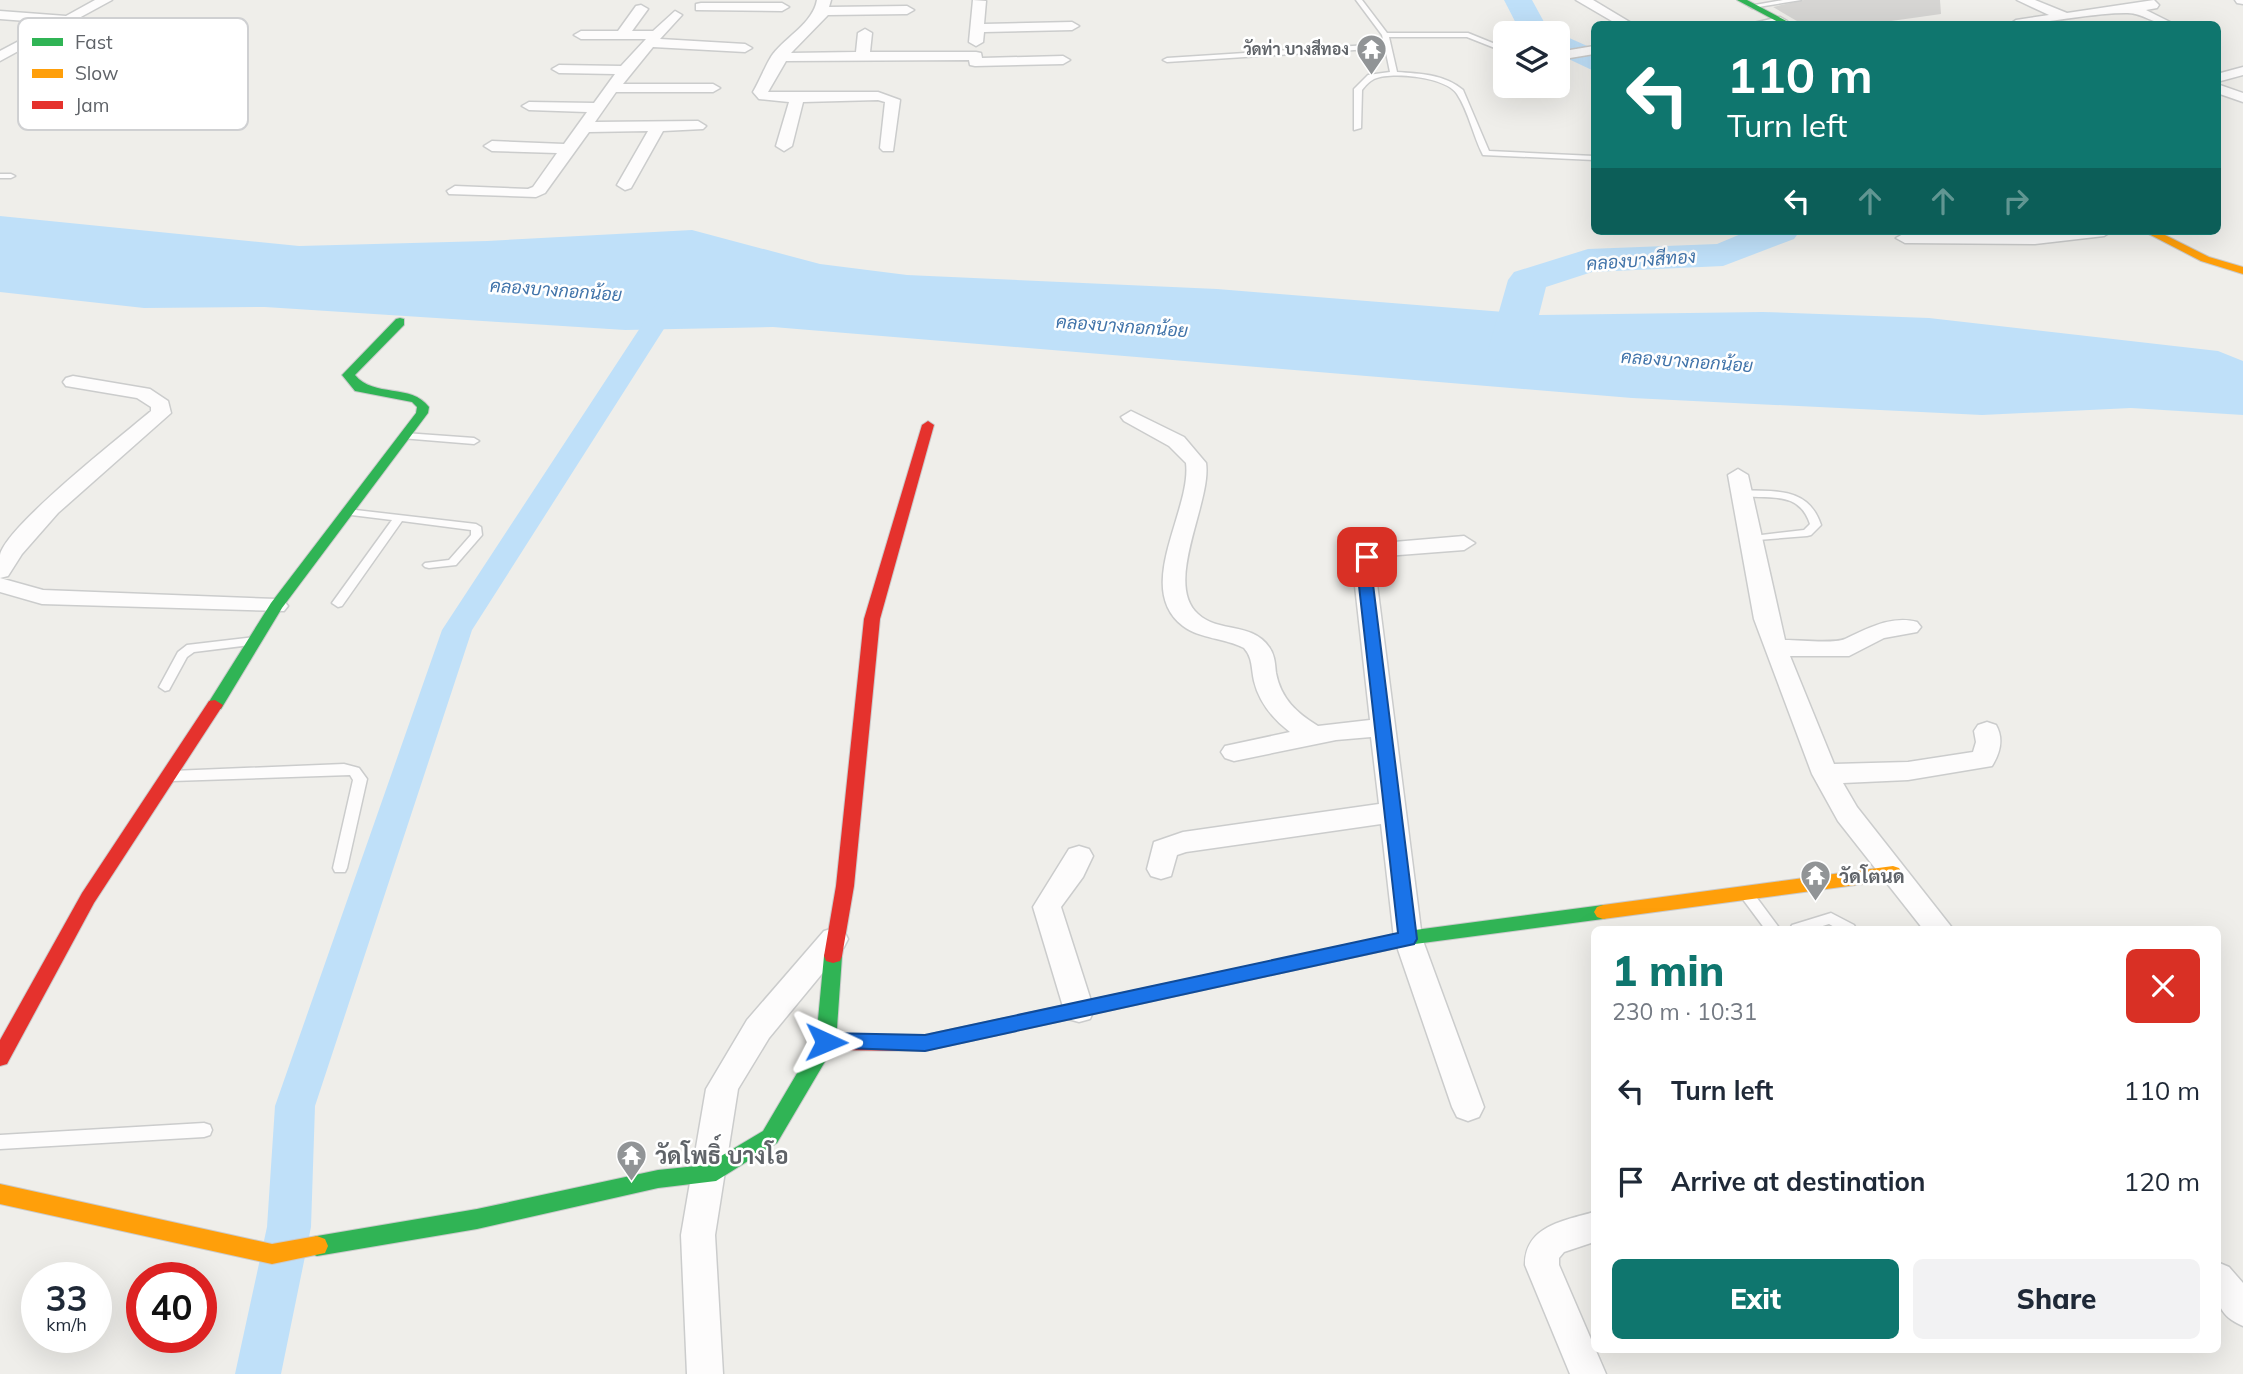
<!DOCTYPE html>
<meta charset="utf-8">
<style>
:root{--surface:#fff;--page:#f2f2f3;--text:#1f2937;--muted:#747a83;--accent:#0f766e}
body{margin:0;font-family:Mulish,Sarabun,sans-serif;background:var(--page);color:var(--text);height:100vh;display:flex;flex-direction:column;font-size:26px;white-space:nowrap}
*{box-sizing:border-box;margin:0}
p{font-size:23px;color:var(--muted)}
.icon{flex:none;width:38px;height:38px;fill:none;stroke:currentColor;stroke-width:2;stroke-linecap:round;stroke-linejoin:round}
.map{position:relative;flex:1;overflow:hidden}
.panel{position:absolute;left:1591px;top:926px;width:630px;height:427px;display:flex;flex-direction:column;background:var(--surface);border-radius:10px;box-shadow:0 7px 28px #0002}
.panel>*{flex:none}
.top-card{position:absolute;left:1591px;top:21px;width:630px;height:214px;border-radius:10px;box-shadow:0 7px 28px #0002;background:#0f766e;color:#fff;overflow:hidden}
.controls{position:absolute;left:1493px;top:21px;display:grid;gap:14px}
.controls a{display:grid;place-items:center;width:77px;height:77px;border-radius:10px;background:var(--surface);box-shadow:0 7px 28px #0002;font-size:35px}
.speed{position:absolute;left:21px;top:1262px;display:flex;gap:14px;font-size:35px;font-weight:700;text-align:center}
.speed>*{display:grid;place-content:center;width:91px;height:91px;border-radius:50%;background:var(--surface);box-shadow:0 7px 28px #0002;line-height:1}
.speed small{font-size:18px;font-weight:400}
.speed .limit{border:10px solid #d22;background:#fff;color:#111}
.pin{position:absolute;display:grid;place-items:center;width:60px;height:60px;color:#fff;margin:-30px;border-radius:14px;box-shadow:0 4px 10px #0006}
.me{position:absolute;width:77px;margin:-38px;rotate:91deg;stroke-linejoin:round;filter:drop-shadow(0 0 5px #0008)}
.turn{display:flex;align-items:center;gap:24px;height:147px;padding:0 21px;font-size:32px}
.turn .icon{width:91px;height:91px;stroke-width:2.5}
.turn b{display:block;font-size:49px;line-height:60px}
.lanes{display:flex;align-items:center;height:66px;padding:0 21px;background:#0003;justify-content:center;gap:35px;direction:ltr}
.lanes .off{opacity:.35}
.round{display:grid;place-items:center;flex:none;width:74px;height:74px;border-radius:10px;background:var(--page)}
.head{display:flex;align-items:center;justify-content:space-between;height:119px;padding:0 21px}
h1{font-size:42px;font-weight:800;line-height:52px;color:var(--accent)}
.cta{display:flex;gap:14px;margin-top:auto;padding:14px 21px}
.cta a{flex:1;height:80px;border-radius:10px;background:var(--accent);color:#fff;font-size:28px;font-weight:800;line-height:80px;text-align:center}
.cta a+a{background:var(--page);color:var(--text)}
ul{padding:0;list-style:none}
li{display:flex;align-items:center;gap:21px;height:91px;padding:0 21px}
li div{flex:1}
li b{display:block;font-size:26px}
li em{font-style:normal}
.map>svg:first-child{display:block}
</style>
<div class="map">
<svg width="2243" height="1374" viewBox="0 0 2243 1374">
<rect width="100%" height="100%" fill="#efeeea"/>
<!-- water -->
<path fill="#bfe0f9" d="M 0,216 L 299,246 L 487,241 L 692,230 L 820,264 L 907,275 L 1217,289 L 1540,315 L 1763,312 L 1929,318 L 2218,351 L 2243,361 L 2243,415 L 2131,408 L 1982,415 L 1632,398 L 773,327 L 625,330 L 265,307 L 144,308 L 0,292 Z"/>
<g fill="none" stroke-linecap="round" stroke-linejoin="round">
<!-- canal -->
<path fill="#bfe0f9" fill-rule="evenodd" d="M 671,292 L 679,294 L 683,299 L 472,630 L 315,1106 L 311,1227 L 281,1374 L 235,1374 L 267,1227 L 275,1106 L 442,630 L 659,299 L 663,294 Z"/>
<!-- river -->
<path fill="#bfe0f9" fill-rule="evenodd" d="M 1504,0 L 1532,0 L 1544,22 L 1556,33 L 1521,33 Z
M 1556,33 L 1558,33 L 1594,49 L 1594,71 L 1558,54 Z
M 1748,231 L 1800,231 L 1794,239 L 1723,266 L 1592,272 L 1546,287 L 1530,350 L 1524,359 L 1509,363 L 1494,359 L 1488,350 L 1508,280 L 1514,272 L 1588,249 L 1717,244 Z"/>
</g>
<!-- building -->
<path fill="#d6d5d3" d="M 1804,0 L 1940,0 L 1941,14 L 1870,24 L 1802,24 L 1773,7 Z"/>
<g fill="none" stroke-linecap="round" stroke-linejoin="round">
<defs>
<path id="lane" d="M 1356,0 L 1362,0 L 1387,33 L 1468,33 L 1505,48 L 1505,52 L 1467,37 L 1389,37 L 1397,72 C 1421,74 1444,74 1463,90 L 1489,151 L 1594,156 L 1594,160 L 1483,155 C 1473,136 1469,112 1457,94 C 1446,77 1392,71 1374,79 C 1370,81 1365,86 1362,90 L 1361,128 L 1354,130 L 1354,89 L 1368,75 L 1390,72 L 1385,48 L 1167,62 L 1163,60 L 1167,58 L 1384,44 L 1382,35 Z
M 1783,0 L 1801,0 L 1752,8 L 1749,6 Z
M 0,174 L 11,174 L 15,176 L 11,178 L 0,178 Z
M 405,433 L 474,438 L 479,441 L 474,444 L 401,438 L 400,436 Z
M 1741,490 C 1775,492 1808,486 1821,525 L 1811,535 L 1807,536 L 1745,541 L 1743,539 L 1745,537 L 1804,530 L 1810,524 C 1798,488 1767,501 1737,495 L 1736,493 L 1737,491 Z
M 347,509 L 476,524 L 481,527 L 482,535 L 456,565 L 429,568 L 425,567 L 423,565 L 425,563 L 449,560 L 471,535 L 471,530 L 402,521 L 342,606 L 338,607 L 332,603 L 392,520 L 343,514 L 342,512 L 343,510 Z
M 255,637 L 259,638 L 261,641 L 259,644 L 194,652 L 187,657 L 169,690 L 165,691 L 159,687 L 178,652 L 187,645 Z
M 344,764 L 359,768 L 367,779 L 347,868 L 345,872 L 335,872 L 333,868 L 353,780 L 350,775 L 172,781 L 167,779 L 166,776 L 167,773 L 172,771 Z
M 1746,889 L 1751,890 L 1780,929 L 1765,929 L 1739,894 L 1741,890 Z
M 1831,913 L 1854,925 L 1856,929 L 1838,929 L 1829,924 L 1813,929 L 1790,929 L 1792,925 Z
M 204,1123 L 210,1125 L 212,1130 L 210,1135 L 204,1137 L 0,1149 L 0,1135 Z"/>
<path id="street" d="M 95,0 L 112,0 L 0,61 L 0,51 L 53,23 L 0,19 L 0,11 L 66,16 Z
M 817,0 L 831,0 L 829,7 L 907,6 L 914,10 L 907,14 L 828,15 L 791,53 L 856,52 L 858,33 L 865,29 L 872,33 L 870,52 L 976,52 L 981,53 L 982,58 L 1063,56 L 1070,60 L 1063,64 L 975,66 L 970,65 L 969,60 L 786,61 L 768,92 L 878,92 L 900,100 L 893,151 L 883,151 L 880,148 L 885,102 L 878,100 L 803,102 L 792,146 L 784,151 L 776,146 L 789,102 L 759,99 L 753,92 C 760,80 767,62 773,54 C 787,36 813,23 817,0 Z
M 973,0 L 986,1 L 984,24 L 1072,22 L 1079,26 L 1072,30 L 984,32 L 983,42 L 976,46 L 969,42 Z
M 1576,0 L 1593,0 L 1633,24 L 1617,24 Z
M 2017,0 L 2035,0 L 2067,13 L 2154,0 L 2159,5 L 2157,8 L 2146,10 L 2174,24 C 2154,26 2143,12 2126,13 C 2087,13 2049,24 2010,24 L 2016,20 L 2049,15 Z
M 2235,0 L 2243,0 L 2243,4 L 2237,3 Z
M 701,3 L 782,3 L 789,7 L 782,11 L 696,10 L 696,4 Z
M 641,5 L 648,9 L 632,31 L 653,31 L 675,11 L 682,15 L 660,39 L 745,44 L 752,48 L 745,52 L 653,47 L 623,84 L 713,84 L 720,88 L 713,92 L 616,92 L 595,122 L 698,121 L 706,126 L 703,129 L 663,131 L 631,188 L 625,190 L 617,185 L 648,131 L 589,132 L 545,193 L 536,197 L 449,194 L 447,191 L 455,186 L 528,189 L 533,187 L 557,153 L 492,151 L 484,146 L 492,141 L 564,144 L 587,112 L 529,110 L 522,106 L 529,102 L 594,103 L 615,74 L 559,73 L 552,69 L 559,65 L 621,66 L 646,39 L 581,39 L 574,35 L 581,31 L 618,31 L 636,6 Z
M 1780,17 L 1787,21 L 1785,24 L 1749,24 Z
M 1594,46 L 1594,54 L 1558,60 L 1558,52 Z
M 2243,67 L 2243,75 L 2217,82 L 2217,74 Z
M 2217,84 L 2243,93 L 2243,102 L 2217,93 Z
M 2060,231 L 2112,231 L 2104,236 L 2035,244 L 1905,243 L 1896,238 L 1905,233 L 2035,234 Z
M 73,376 L 150,389 L 168,401 L 171,413 L 58,513 L 22,554 L 8,576 L 0,578 L 43,590 L 276,599 L 284,601 L 288,606 L 284,611 L 42,604 L 0,592 C 0,581 0,566 0,555 C 6,526 124,434 151,411 L 151,407 L 137,398 L 66,386 L 63,382 L 66,378 Z
M 1131,411 L 1184,437 L 1206,463 C 1212,502 1163,583 1198,614 C 1218,633 1252,622 1269,647 C 1275,655 1275,664 1276,673 C 1281,699 1297,713 1318,726 L 1370,720 L 1353,568 L 1359,552 L 1382,543 L 1464,536 L 1475,543 L 1464,550 L 1386,556 L 1377,561 L 1375,568 L 1422,938 L 1484,1107 L 1479,1117 L 1468,1121 L 1457,1117 L 1452,1107 L 1394,938 L 1381,824 L 1186,852 L 1177,855 L 1171,876 L 1161,879 L 1151,876 L 1147,869 L 1154,842 L 1183,832 L 1379,804 L 1371,737 L 1336,740 L 1234,761 L 1225,758 L 1221,752 L 1225,746 L 1290,732 C 1273,719 1259,702 1254,681 C 1251,668 1253,658 1244,648 C 1225,638 1200,639 1183,626 C 1133,588 1192,510 1186,463 L 1169,446 L 1124,421 L 1121,417 Z
M 1738,469 L 1748,475 L 1785,640 C 1799,640 1833,644 1845,639 C 1867,629 1891,615 1917,622 L 1921,627 L 1917,632 L 1884,638 L 1849,656 L 1790,656 L 1834,764 L 1908,762 L 1973,752 L 1976,742 L 1974,731 L 1978,725 L 1987,722 L 1996,725 C 2004,739 2000,753 1992,766 L 1908,780 L 1843,783 L 1857,807 L 1953,929 L 1923,929 L 1838,821 L 1812,774 L 1754,619 L 1728,475 Z
M 1079,846 L 1089,849 L 1093,856 L 1083,877 L 1061,907 L 1094,1010 L 1090,1019 L 1079,1022 L 1068,1019 L 1064,1010 L 1033,907 L 1069,849 Z
M 834,928 L 844,931 L 848,939 L 844,947 L 769,1038 L 738,1089 L 715,1235 L 723,1374 L 687,1374 L 681,1235 L 706,1089 L 747,1020 L 824,931 Z
M 1594,1212 L 1594,1242 L 1564,1252 L 1559,1258 L 1559,1265 L 1606,1374 L 1570,1374 L 1525,1265 C 1525,1226 1563,1221 1594,1212 Z
M 2217,1262 L 2229,1267 L 2243,1283 L 2243,1326 C 2211,1313 2217,1291 2217,1262 Z"/>
<path id="fast" d="M 1737,0 L 1747,0 L 1792,24 L 1782,24 Z
M 400,318 L 404,319 L 404,325 L 355,375 C 374,398 411,383 429,407 L 428,413 L 282,608 L 221,709 L 209,709 L 207,705 L 271,603 L 416,413 L 417,407 L 412,402 L 355,391 L 342,375 L 396,319 Z
M 1603,905 L 1609,907 L 1612,912 L 1609,917 L 1603,919 L 1415,944 L 1263,977 L 1256,975 L 1254,970 L 1256,965 L 1263,963 L 1415,930 Z
M 833,949 L 840,951 L 842,956 L 836,1042 L 833,1048 L 777,1143 L 716,1181 L 658,1188 L 477,1229 L 317,1256 L 309,1253 L 306,1246 L 309,1239 L 317,1236 L 477,1209 L 658,1170 L 706,1165 L 763,1131 L 816,1041 L 824,956 L 826,951 Z"/>
<path id="slow" d="M 2143,231 L 2157,231 L 2209,257 L 2243,267 L 2243,274 L 2201,261 Z
M 1893,866 L 1899,868 L 1902,873 L 1899,878 L 1893,880 L 1603,919 L 1597,917 L 1594,912 L 1597,907 L 1603,905 Z
M 0,1184 L 272,1244 L 317,1236 L 325,1239 L 328,1246 L 325,1253 L 272,1264 L 0,1204 Z"/>
<path id="jam" d="M 928,421 L 934,425 L 880,619 L 854,886 L 842,956 L 840,961 L 833,963 L 826,961 L 824,956 L 836,886 L 864,619 L 922,425 Z
M 215,700 L 223,705 L 94,903 L 7,1064 L 0,1066 L 0,1040 L 82,893 L 209,701 Z
M 1263,963 L 1270,965 L 1272,970 L 1270,975 L 1263,977 L 925,1051 L 826,1050 L 819,1048 L 816,1042 L 819,1036 L 826,1034 L 925,1035 Z"/>
</defs>
<!-- lane casing -->
<use href="#lane" stroke="#cbcccc" stroke-width="3"/>
<!-- street casing -->
<use href="#street" stroke="#cbcccc" stroke-width="3"/>
<!-- fast casing -->
<use href="#fast" stroke="#cacacb" stroke-width="2"/>
<!-- slow casing -->
<use href="#slow" stroke="#cacacb" stroke-width="2"/>
<!-- jam casing -->
<use href="#jam" stroke="#cacacb" stroke-width="2"/>
<!-- lane -->
<use href="#lane" fill="#fdfcfc" fill-rule="evenodd"/>
<!-- street -->
<use href="#street" fill="#fdfcfc" fill-rule="evenodd"/>
<!-- fast -->
<use href="#fast" fill="#30b455" fill-rule="evenodd"/>
<!-- slow -->
<use href="#slow" fill="#ff9f0a" fill-rule="evenodd"/>
<!-- jam -->
<use href="#jam" fill="#e5322d" fill-rule="evenodd"/>
</g>
<!-- route -->
<path fill="#1a73e8" stroke="#114b97" stroke-width="2" d="M 1367,552 L 1375,557 L 1371,568 L 1417,939 L 1414,944 L 925,1051 L 819,1047 L 816,1042 L 819,1036 L 826,1033 L 925,1035 L 1398,933 L 1357,568 L 1362,554 Z"/>
<!-- icons -->
<defs>
<symbol id="temple-pin" viewBox="-11 -11 22 30"><path d="M0 17L-7.5 6A9.5 9.5 0 1 1 7.5 6Z" fill="#919496" stroke="#fff"/><path d="M0-6L5-2H3V0L6.5 2.5H4V6H1.5V3h-3V6H-4V2.5H-6.5L-3 0V-2H-5Z" fill="#fff"/></symbol>
</defs>
<g fill-rule="evenodd">
<use href="#temple-pin" x="1354" y="32" width="35" height="47"/>
<use href="#temple-pin" x="1798" y="858" width="35" height="47"/>
<use href="#temple-pin" x="614" y="1138" width="35" height="47"/>
</g>
<g text-anchor="middle" dominant-baseline="central" stroke-width="5" stroke-linejoin="round" paint-order="stroke">
<!-- far-poi labels -->
<g font-size="16" font-weight="bold" fill="#5f6368" stroke="#fff" text-anchor="end">
<text x="1349" y="49">วัดท่า บางสีทอง</text>
</g>
<!-- far-water labels -->
<g font-size="18" font-style="italic" fill="#4174aa" stroke="#fff">
<text transform="translate(1641 260) rotate(-4)">คลองบางสีทอง</text>
<text transform="translate(556 290) rotate(4)">คลองบางกอกน้อย</text>
<text transform="translate(1122 326) rotate(4)">คลองบางกอกน้อย</text>
<text transform="translate(1687 361) rotate(4)">คลองบางกอกน้อย</text>
</g>
<!-- poi labels -->
<g font-size="19" font-weight="bold" fill="#5f6368" stroke="#fff" text-anchor="start">
<text x="1839" y="876">วัดโตนด</text>
</g>
<!-- near-poi labels -->
<g font-size="23" font-weight="bold" fill="#5f6368" stroke="#fff" text-anchor="start">
<text x="655" y="1155">วัดโพธิ์ บางโอ</text>
</g>
</g>
<!-- legend -->
<rect x="18" y="18" width="230" height="112" rx="10" fill="#fff" stroke="#cfd0d2" stroke-width="2"/>
<rect x="32" y="38" width="31" height="8" fill="#30b455"/>
<rect x="32" y="69" width="31" height="9" fill="#ff9f0a"/>
<rect x="32" y="101" width="31" height="8" fill="#e5322d"/>
<g font-size="19" fill="#5f6368">
<text x="75" y="49">Fast</text>
<text x="75" y="80">Slow</text>
<text x="75" y="112">Jam</text>
</g>
</svg>
<div class="controls">
<a><svg class="icon" aria-label="layers" viewBox="0 0 24 24"><path d="M12 4l9 5-9 5-9-5zM3 14l9 5 9-5"/></svg></a>
</div>
<div class="speed"><div>33<small>km/h</small></div><div class="limit">40</div></div>
<div class="pin" style="left:1367px;top:557px;background:#d93025"><svg class="icon" aria-label="arrive" viewBox="0 0 24 24"><path d="M6 21V4h12l-3 4 3 4H6"/></svg></div>
<svg class="me" style="left:826px;top:1042px" viewBox="-20 -20 40 40"><path d="M0-17L14 15 0 8-14 15z" fill="#1a73e8" stroke="#fff" stroke-width="4"/></svg>
<div class="top-card">
<div class="turn"><svg class="icon" aria-label="left" viewBox="0 0 24 24"><path d="M17 20v-9H6M10 6l-5 5 5 5"/></svg><div><b>110 m</b>Turn left</div></div>
<div class="lanes"><svg class="icon" aria-label="left" viewBox="0 0 24 24"><path d="M17 20v-9H6M10 6l-5 5 5 5"/></svg><svg class="icon off" aria-label="ahead" viewBox="0 0 24 24"><path d="M12 20V5M6 11l6-6 6 6"/></svg><svg class="icon off" aria-label="ahead" viewBox="0 0 24 24"><path d="M12 20V5M6 11l6-6 6 6"/></svg><svg class="icon off" aria-label="right" viewBox="0 0 24 24"><path d="M7 20v-9h11M14 6l5 5-5 5"/></svg></div>
</div>
<section class="panel">
<div class="head"><div><h1>1 min</h1><p>230 m · 10:31</p></div><a class="round" style="background:#d93025;color:#fff"><svg class="icon" aria-label="close" viewBox="0 0 24 24"><path d="M6 6l12 12M18 6L6 18"/></svg></a></div>
<ul>
<li><svg class="icon" aria-label="left" viewBox="0 0 24 24"><path d="M17 20v-9H6M10 6l-5 5 5 5"/></svg><div><b>Turn left</b></div><em>110 m</em></li>
<li><svg class="icon" aria-label="arrive" viewBox="0 0 24 24"><path d="M6 21V4h12l-3 4 3 4H6"/></svg><div><b>Arrive at destination</b></div><em>120 m</em></li>
</ul>
<div class="cta"><a>Exit</a><a>Share</a></div>
</section>
</div>
